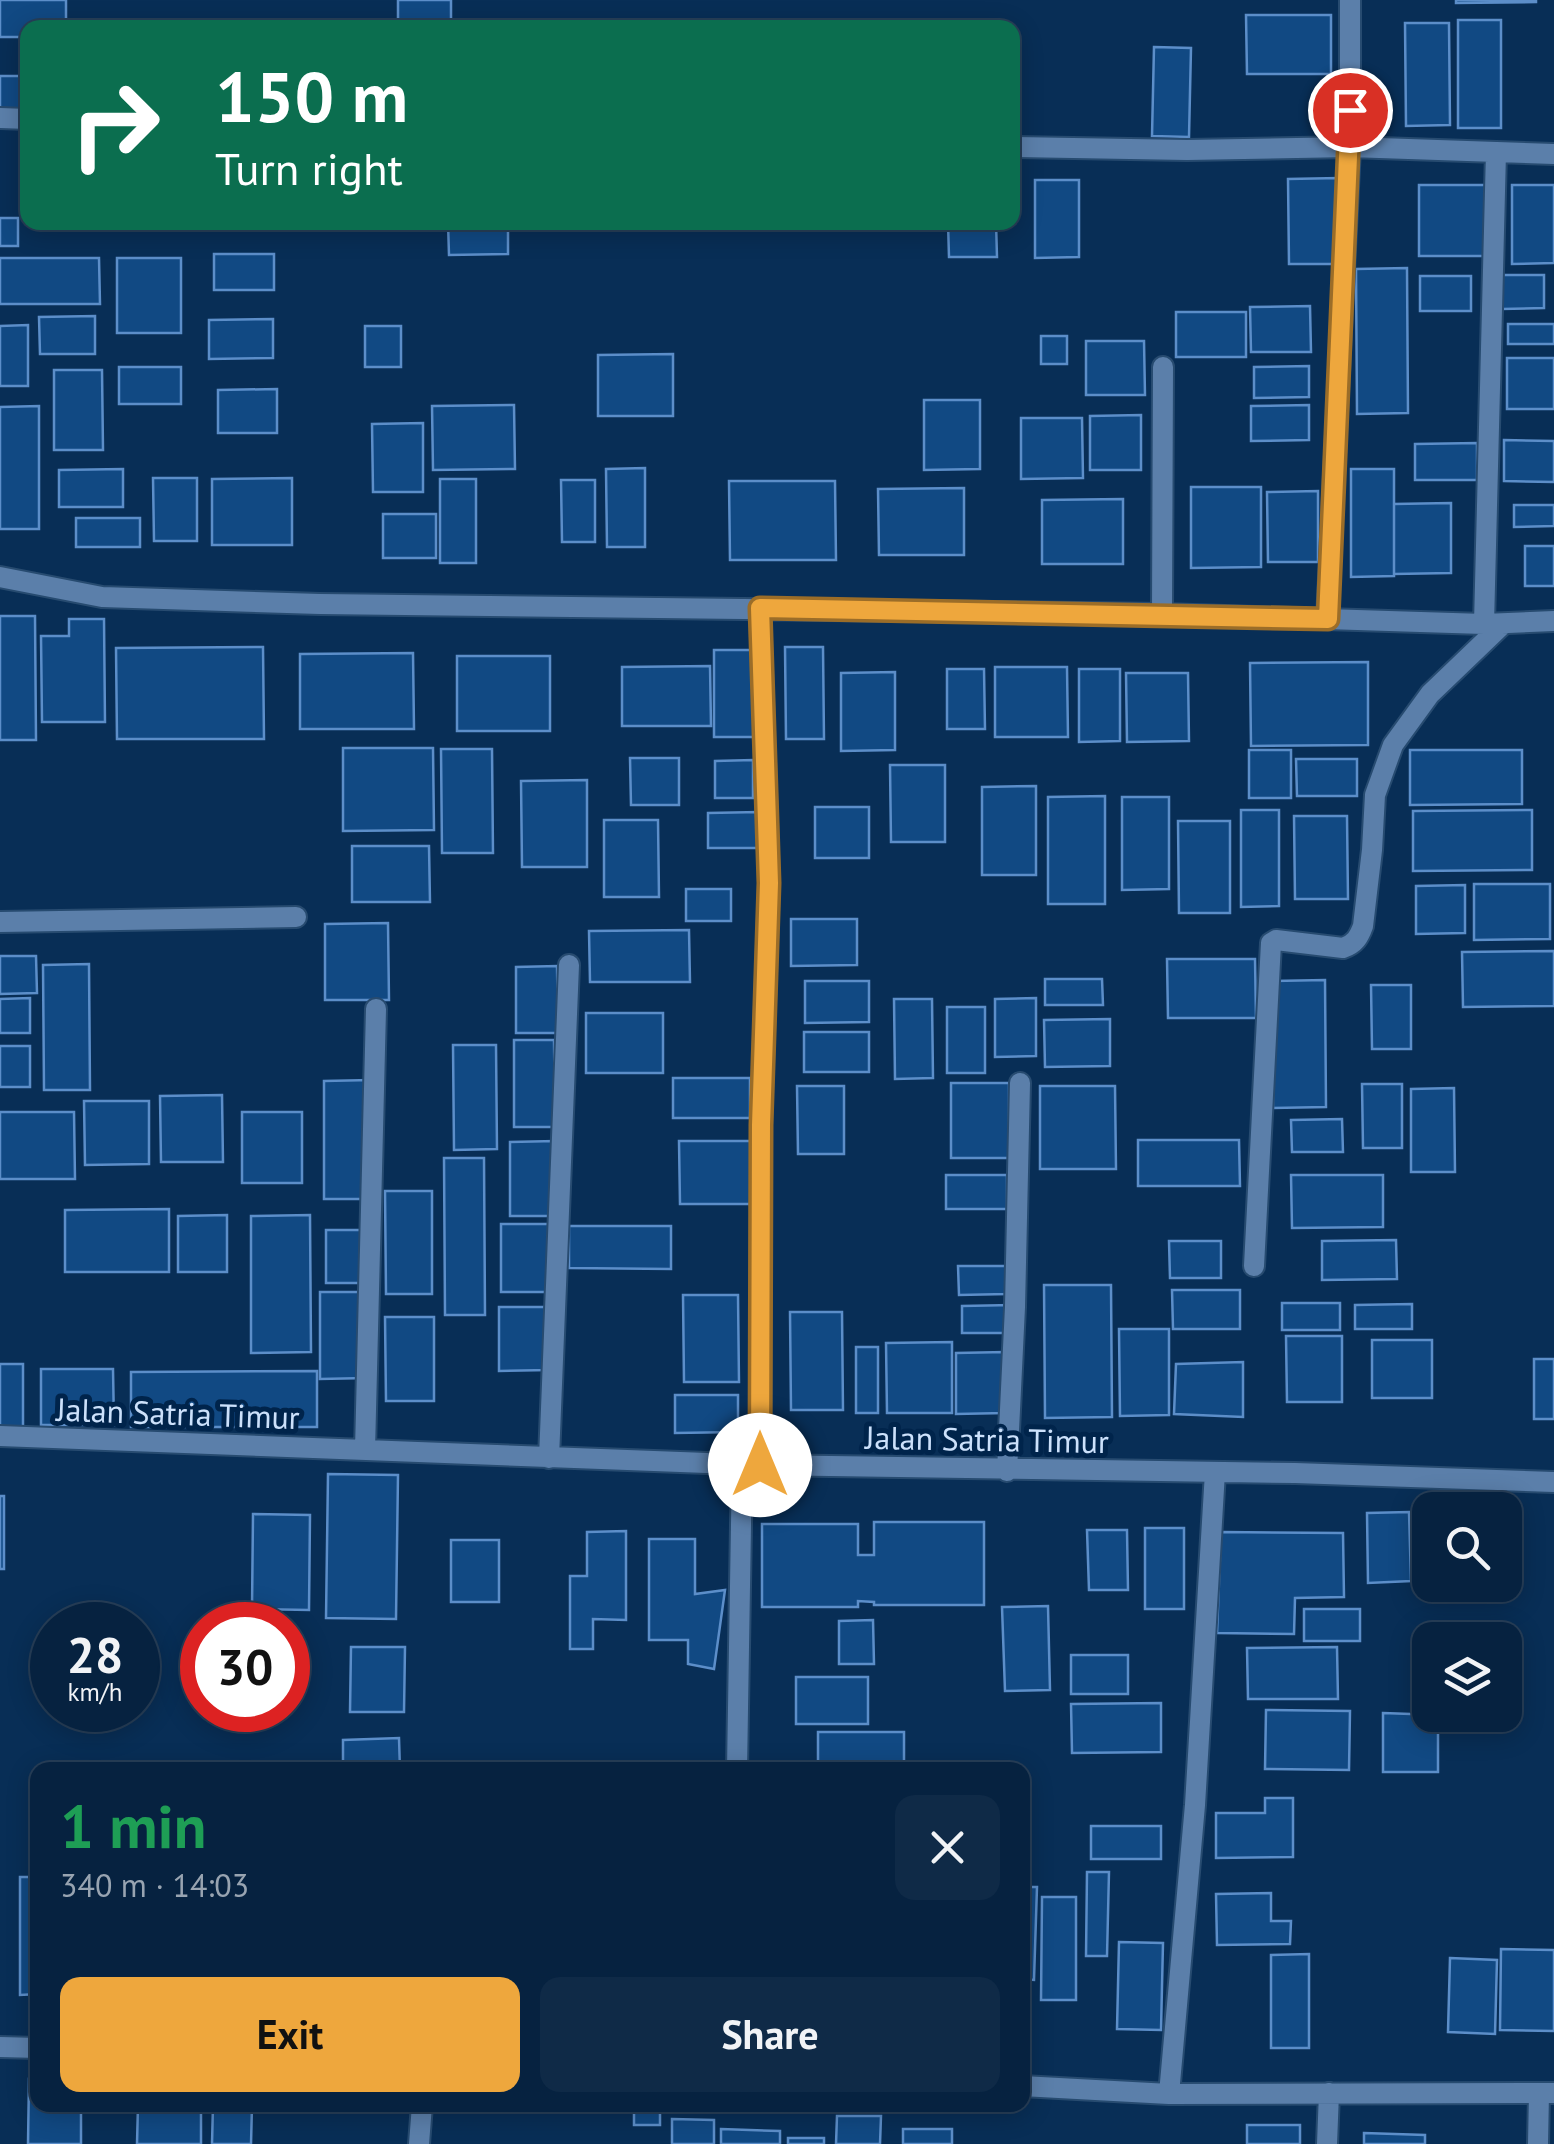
<!DOCTYPE html>
<meta charset="utf-8">
<style>
:root{--surface:#062240;--page:#0f2a47;--text:#f1f3f6;--muted:#98a4b1;--line:#273f59;--accent:#eea73d}
body{margin:0;font-family:"PT Sans",sans-serif;background:var(--page);color:var(--text);height:100vh;display:flex;flex-direction:column;font-size:38px;white-space:nowrap}
*{box-sizing:border-box;margin:0}
p{font-size:32px;color:var(--muted)}
.icon{flex:none;width:55px;height:55px;fill:none;stroke:currentColor;stroke-width:2;stroke-linecap:round;stroke-linejoin:round}
.map{position:relative;flex:1;overflow:hidden}
.panel{position:absolute;left:30px;top:1762px;width:1000px;height:350px;display:flex;flex-direction:column;background:var(--surface);border-radius:20px;box-shadow:0 5px 25px #0003,0 0 0 2px var(--line)}
.panel>*{flex:none}
.banner{position:absolute;left:20px;top:20px;width:1000px;height:210px;border-radius:20px;box-shadow:0 5px 25px #0003,0 0 0 2px var(--line);background:#0b6e4f;color:#fff;overflow:hidden}
.fabs{position:absolute;left:1412px;top:1492px;display:grid;gap:20px}
.fabs a{display:grid;place-items:center;width:110px;height:110px;border-radius:20px;background:var(--surface);box-shadow:0 5px 25px #0003,0 0 0 2px var(--line);font-size:50px}
.speed{position:absolute;left:30px;top:1602px;display:flex;gap:20px;font-size:50px;font-weight:700;text-align:center}
.speed>*{display:grid;place-content:center;width:130px;height:130px;border-radius:50%;background:var(--surface);box-shadow:0 5px 25px #0003,0 0 0 2px var(--line);line-height:1}
.speed small{font-size:25px;font-weight:400}
.speed .limit{border:15px solid #d22;background:#fff;color:#111}
.pin{position:absolute;display:grid;place-items:center;width:85px;height:85px;color:#fff;margin:-42px;border:5px solid #fff;border-radius:50%;box-shadow:0 2px 10px #0007}
.me{position:absolute;width:110px;margin:-55px;rotate:0deg;stroke-linejoin:round;filter:drop-shadow(0 0 8px #0008)}
.turn{display:flex;align-items:center;gap:35px;height:210px;padding:0 30px;font-size:45px}
.turn .icon{width:130px;height:130px;stroke-width:2.5}
.turn b{display:block;font-size:70px;line-height:85px}
.round{display:grid;place-items:center;flex:none;width:105px;height:105px;border-radius:20px;background:var(--page)}
.headline{display:flex;align-items:center;justify-content:space-between;height:170px;padding:0 30px}
h1{font-size:60px;font-weight:700;line-height:75px;color:#1e9e55}
.cta{display:flex;gap:20px;margin-top:auto;padding:20px 30px}
.cta a{flex:1;height:115px;border-radius:20px;background:var(--accent);color:#111;font-size:40px;font-weight:700;line-height:115px;text-align:center}
.cta a+a{background:var(--page);color:var(--text)}
.map>svg:first-child{display:block}
</style>
<div class="map">
<svg width="1554" height="2144" viewBox="0 0 1554 2144">
<rect width="100%" height="100%" fill="#082e56"/>
<!-- building -->
<path fill="#114983" stroke="#5c8ec9" stroke-width="2.5" d="M 0,0 L 66,0 L 66,28 L 28,28 L 28,37 L 0,37 Z
M 398,0 L 451,0 L 451,28 L 398,28 Z
M 1456,0 L 1536,0 L 1536,2 L 1456,3 Z
M 1246,15 L 1331,15 L 1331,74 L 1247,74 Z
M 1458,20 L 1501,20 L 1501,128 L 1458,128 Z
M 1405,23 L 1449,23 L 1450,125 L 1406,126 Z
M 1154,47 L 1191,48 L 1189,137 L 1152,136 Z
M 0,76 L 28,76 L 28,111 L 0,111 Z
M 1339,178 L 1340,264 L 1289,264 L 1288,179 Z
M 1035,180 L 1079,180 L 1079,257 L 1035,258 Z
M 1419,185 L 1486,185 L 1487,256 L 1419,256 Z
M 1512,185 L 1554,185 L 1554,263 L 1512,264 Z
M 0,218 L 18,218 L 18,246 L 0,246 Z
M 448,222 L 508,222 L 508,254 L 449,255 Z
M 948,222 L 996,222 L 997,257 L 949,257 Z
M 214,254 L 274,254 L 274,290 L 214,290 Z
M 0,258 L 99,258 L 100,304 L 0,304 Z
M 117,258 L 181,258 L 181,333 L 117,333 Z
M 1407,268 L 1408,413 L 1357,414 L 1356,269 Z
M 1502,275 L 1544,275 L 1544,308 L 1502,309 Z
M 1420,276 L 1471,276 L 1471,311 L 1420,311 Z
M 1310,306 L 1311,352 L 1251,352 L 1250,307 Z
M 1176,312 L 1246,312 L 1246,357 L 1176,357 Z
M 95,316 L 95,354 L 40,354 L 39,317 Z
M 273,319 L 273,358 L 209,359 L 209,320 Z
M 1508,324 L 1554,324 L 1554,344 L 1508,344 Z
M 28,325 L 28,386 L 0,386 L 0,326 Z
M 365,326 L 401,326 L 401,367 L 365,367 Z
M 1041,336 L 1067,336 L 1067,364 L 1041,364 Z
M 1086,341 L 1144,341 L 1145,395 L 1086,395 Z
M 673,354 L 673,416 L 598,416 L 598,355 Z
M 1507,358 L 1554,358 L 1554,409 L 1507,409 Z
M 1309,366 L 1309,397 L 1254,398 L 1254,367 Z
M 119,367 L 181,367 L 181,404 L 119,404 Z
M 54,370 L 102,370 L 103,450 L 54,450 Z
M 277,389 L 277,433 L 218,433 L 218,390 Z
M 924,400 L 980,400 L 980,469 L 924,470 Z
M 514,405 L 515,469 L 433,470 L 432,406 Z
M 1309,405 L 1309,440 L 1251,441 L 1251,406 Z
M 39,406 L 39,529 L 0,529 L 0,407 Z
M 1141,415 L 1141,470 L 1090,470 L 1090,416 Z
M 1021,418 L 1082,418 L 1083,478 L 1021,479 Z
M 423,423 L 423,492 L 373,492 L 372,424 Z
M 1504,440 L 1554,441 L 1554,482 L 1504,481 Z
M 1477,443 L 1477,480 L 1415,480 L 1415,444 Z
M 645,468 L 645,547 L 607,547 L 606,469 Z
M 123,469 L 123,507 L 59,507 L 59,470 Z
M 1351,469 L 1394,469 L 1394,576 L 1351,577 Z
M 153,478 L 197,478 L 197,541 L 154,541 Z
M 292,478 L 292,545 L 212,545 L 212,479 Z
M 440,479 L 476,479 L 476,563 L 440,563 Z
M 561,480 L 595,480 L 595,542 L 562,542 Z
M 729,481 L 835,481 L 836,560 L 730,560 Z
M 1191,487 L 1261,487 L 1261,567 L 1191,568 Z
M 964,488 L 964,555 L 879,555 L 878,489 Z
M 1318,491 L 1318,562 L 1268,562 L 1267,492 Z
M 1123,499 L 1123,564 L 1042,564 L 1042,500 Z
M 1451,503 L 1451,573 L 1394,574 L 1394,504 Z
M 1514,505 L 1554,505 L 1554,526 L 1514,527 Z
M 383,514 L 436,514 L 436,558 L 383,558 Z
M 76,518 L 140,518 L 140,547 L 76,547 Z
M 1525,546 L 1554,546 L 1554,586 L 1525,586 Z
M 0,616 L 35,616 L 36,740 L 0,740 Z
M 69,619 L 104,619 L 105,722 L 42,722 L 41,636 L 69,636 Z
M 263,647 L 264,739 L 117,739 L 116,648 Z
M 785,647 L 823,647 L 824,739 L 786,739 Z
M 714,650 L 760,650 L 760,737 L 714,737 Z
M 413,653 L 414,729 L 300,729 L 300,654 Z
M 457,656 L 550,656 L 550,731 L 457,731 Z
M 1368,662 L 1368,745 L 1251,746 L 1250,663 Z
M 710,666 L 711,726 L 622,726 L 622,667 Z
M 995,667 L 1067,667 L 1068,737 L 995,737 Z
M 947,669 L 984,669 L 985,729 L 947,729 Z
M 1079,669 L 1120,669 L 1120,741 L 1079,742 Z
M 895,672 L 895,750 L 841,751 L 841,673 Z
M 1126,673 L 1188,673 L 1189,741 L 1127,742 Z
M 343,748 L 433,748 L 434,830 L 343,831 Z
M 441,749 L 492,749 L 493,853 L 442,853 Z
M 1249,750 L 1291,750 L 1291,798 L 1249,798 Z
M 1410,750 L 1522,750 L 1522,804 L 1410,805 Z
M 630,758 L 679,758 L 679,805 L 631,805 Z
M 1296,759 L 1357,759 L 1357,796 L 1297,796 Z
M 753,760 L 753,798 L 715,798 L 715,761 Z
M 890,765 L 945,765 L 945,842 L 891,842 Z
M 587,780 L 587,867 L 522,867 L 521,781 Z
M 1036,786 L 1036,875 L 982,875 L 982,787 Z
M 1105,796 L 1105,904 L 1048,904 L 1048,797 Z
M 1122,797 L 1169,797 L 1169,889 L 1122,890 Z
M 815,807 L 869,807 L 869,858 L 815,858 Z
M 1241,810 L 1279,810 L 1279,906 L 1241,907 Z
M 1532,810 L 1532,870 L 1413,871 L 1413,811 Z
M 759,812 L 759,848 L 708,848 L 708,813 Z
M 1294,816 L 1347,816 L 1348,899 L 1295,899 Z
M 604,820 L 658,820 L 659,897 L 604,897 Z
M 1178,821 L 1230,821 L 1230,913 L 1179,913 Z
M 352,846 L 429,846 L 430,902 L 352,902 Z
M 1474,884 L 1550,884 L 1550,939 L 1474,940 Z
M 1465,885 L 1465,933 L 1416,934 L 1416,886 Z
M 686,889 L 731,889 L 731,921 L 686,921 Z
M 791,919 L 857,919 L 857,965 L 791,966 Z
M 388,923 L 389,1000 L 325,1000 L 325,924 Z
M 689,930 L 690,982 L 590,982 L 589,931 Z
M 1554,951 L 1554,1006 L 1463,1007 L 1462,952 Z
M 0,956 L 36,956 L 37,993 L 0,994 Z
M 1167,959 L 1255,959 L 1256,1018 L 1168,1018 Z
M 89,964 L 90,1090 L 44,1090 L 43,965 Z
M 557,966 L 558,1033 L 516,1033 L 516,967 Z
M 1045,979 L 1102,979 L 1103,1005 L 1045,1005 Z
M 1325,980 L 1326,1107 L 1273,1108 L 1273,981 Z
M 805,981 L 869,981 L 869,1022 L 805,1023 Z
M 1371,985 L 1411,985 L 1411,1049 L 1372,1049 Z
M 30,998 L 30,1033 L 0,1033 L 0,999 Z
M 1036,998 L 1036,1056 L 995,1057 L 995,999 Z
M 894,999 L 932,999 L 933,1078 L 895,1079 Z
M 947,1007 L 985,1007 L 985,1073 L 947,1073 Z
M 586,1013 L 663,1013 L 663,1073 L 586,1073 Z
M 1110,1019 L 1110,1066 L 1045,1067 L 1044,1020 Z
M 804,1032 L 869,1032 L 869,1072 L 804,1072 Z
M 514,1040 L 554,1040 L 555,1127 L 514,1127 Z
M 453,1045 L 496,1045 L 497,1149 L 454,1150 Z
M 0,1046 L 30,1046 L 30,1087 L 0,1087 Z
M 673,1078 L 750,1078 L 750,1118 L 673,1118 Z
M 371,1080 L 372,1199 L 324,1199 L 324,1081 Z
M 951,1083 L 1009,1083 L 1009,1158 L 951,1158 Z
M 1362,1084 L 1402,1084 L 1402,1148 L 1363,1148 Z
M 797,1086 L 844,1086 L 844,1154 L 798,1154 Z
M 1040,1086 L 1115,1086 L 1116,1169 L 1040,1169 Z
M 1454,1088 L 1455,1172 L 1411,1172 L 1411,1089 Z
M 222,1095 L 223,1162 L 161,1162 L 160,1096 Z
M 84,1101 L 149,1101 L 149,1164 L 85,1165 Z
M 0,1112 L 74,1112 L 75,1179 L 0,1179 Z
M 242,1112 L 302,1112 L 302,1183 L 242,1183 Z
M 1342,1119 L 1343,1152 L 1292,1152 L 1291,1120 Z
M 1138,1140 L 1239,1140 L 1240,1186 L 1138,1186 Z
M 555,1141 L 555,1216 L 510,1216 L 510,1142 Z
M 679,1141 L 751,1141 L 751,1204 L 680,1204 Z
M 444,1158 L 484,1158 L 485,1315 L 445,1315 Z
M 946,1175 L 1007,1175 L 1007,1209 L 946,1209 Z
M 1291,1175 L 1383,1175 L 1383,1227 L 1292,1228 Z
M 385,1191 L 432,1191 L 432,1294 L 386,1294 Z
M 169,1209 L 169,1272 L 65,1272 L 65,1210 Z
M 227,1215 L 227,1272 L 178,1272 L 178,1216 Z
M 310,1215 L 311,1352 L 251,1353 L 251,1216 Z
M 501,1224 L 550,1224 L 550,1292 L 501,1292 Z
M 569,1226 L 671,1226 L 671,1269 L 569,1268 Z
M 326,1230 L 363,1230 L 364,1283 L 326,1283 Z
M 1396,1240 L 1397,1279 L 1322,1280 L 1322,1241 Z
M 1169,1241 L 1221,1241 L 1221,1278 L 1170,1278 Z
M 958,1266 L 1007,1266 L 1007,1294 L 959,1295 Z
M 1044,1285 L 1111,1285 L 1112,1417 L 1045,1418 Z
M 1172,1290 L 1240,1290 L 1240,1329 L 1173,1329 Z
M 320,1292 L 366,1292 L 367,1378 L 320,1379 Z
M 683,1295 L 738,1295 L 739,1382 L 684,1382 Z
M 1282,1303 L 1340,1303 L 1340,1330 L 1282,1330 Z
M 1412,1304 L 1412,1329 L 1355,1329 L 1355,1305 Z
M 1012,1305 L 1012,1333 L 962,1333 L 962,1306 Z
M 499,1307 L 548,1307 L 548,1370 L 499,1371 Z
M 790,1312 L 842,1312 L 843,1410 L 791,1410 Z
M 385,1317 L 434,1317 L 434,1401 L 386,1401 Z
M 1119,1329 L 1169,1329 L 1169,1415 L 1120,1416 Z
M 1286,1336 L 1342,1336 L 1342,1402 L 1287,1402 Z
M 1372,1340 L 1432,1340 L 1432,1398 L 1372,1398 Z
M 952,1342 L 952,1413 L 887,1413 L 886,1343 Z
M 856,1347 L 878,1347 L 878,1413 L 856,1413 Z
M 1005,1352 L 1005,1413 L 956,1414 L 956,1353 Z
M 1534,1359 L 1554,1359 L 1554,1419 L 1534,1419 Z
M 1243,1362 L 1243,1417 L 1174,1414 L 1176,1364 Z
M 0,1364 L 23,1364 L 23,1430 L 0,1431 Z
M 41,1369 L 113,1369 L 114,1425 L 41,1425 Z
M 317,1371 L 317,1427 L 131,1427 L 131,1372 Z
M 675,1395 L 738,1395 L 738,1432 L 675,1433 Z
M 328,1474 L 398,1475 L 396,1619 L 326,1618 Z
M 0,1496 L 4,1496 L 4,1569 L 0,1569 Z
M 1409,1512 L 1411,1581 L 1368,1583 L 1367,1513 Z
M 253,1514 L 310,1515 L 309,1610 L 252,1609 Z
M 874,1522 L 984,1522 L 984,1605 L 874,1605 L 874,1602 L 858,1601 L 858,1607 L 762,1607 L 762,1524 L 858,1524 L 858,1555 L 874,1555 Z
M 1145,1528 L 1184,1528 L 1184,1609 L 1145,1609 Z
M 1087,1530 L 1127,1530 L 1128,1590 L 1089,1590 Z
M 626,1531 L 626,1620 L 593,1619 L 593,1649 L 570,1649 L 570,1576 L 587,1576 L 587,1532 Z
M 1221,1532 L 1343,1533 L 1344,1597 L 1295,1598 L 1294,1634 L 1217,1633 Z
M 649,1539 L 695,1539 L 695,1594 L 725,1590 L 714,1669 L 688,1664 L 688,1640 L 649,1640 Z
M 451,1540 L 499,1540 L 499,1602 L 451,1602 Z
M 1048,1606 L 1050,1690 L 1005,1691 L 1002,1607 Z
M 1304,1609 L 1360,1609 L 1360,1641 L 1304,1641 Z
M 873,1620 L 874,1664 L 839,1664 L 839,1621 Z
M 351,1647 L 405,1647 L 404,1712 L 350,1712 Z
M 1337,1647 L 1338,1699 L 1248,1699 L 1247,1648 Z
M 1071,1655 L 1128,1655 L 1128,1694 L 1071,1694 Z
M 796,1677 L 868,1677 L 868,1724 L 796,1724 Z
M 1161,1703 L 1161,1752 L 1072,1753 L 1071,1704 Z
M 1266,1710 L 1350,1711 L 1349,1770 L 1265,1769 Z
M 1383,1713 L 1438,1715 L 1438,1772 L 1383,1772 Z
M 818,1732 L 904,1732 L 904,1770 L 818,1770 Z
M 399,1738 L 400,1770 L 343,1770 L 343,1740 Z
M 1265,1798 L 1293,1798 L 1293,1857 L 1216,1858 L 1216,1813 L 1265,1813 Z
M 1091,1826 L 1161,1826 L 1161,1859 L 1091,1859 Z
M 1087,1872 L 1109,1872 L 1107,1956 L 1086,1956 Z
M 20,1877 L 38,1877 L 38,1994 L 20,1995 Z
M 1022,1887 L 1037,1887 L 1034,1980 L 1022,1979 Z
M 1271,1893 L 1271,1921 L 1291,1921 L 1290,1944 L 1217,1945 L 1216,1894 Z
M 1042,1897 L 1076,1897 L 1076,2000 L 1041,2000 Z
M 1119,1942 L 1163,1943 L 1161,2030 L 1117,2029 Z
M 1501,1949 L 1554,1950 L 1554,2031 L 1500,2030 Z
M 1309,1954 L 1309,2048 L 1271,2048 L 1271,1955 Z
M 1450,1958 L 1497,1960 L 1495,2034 L 1448,2032 Z
M 29,2079 L 38,2080 L 38,2105 L 81,2105 L 81,2144 L 28,2144 Z
M 138,2105 L 201,2105 L 201,2144 L 137,2144 Z
M 213,2105 L 252,2105 L 251,2144 L 212,2144 Z
M 634,2105 L 660,2105 L 660,2125 L 634,2125 Z
M 837,2116 L 881,2116 L 880,2144 L 836,2144 Z
M 672,2119 L 714,2120 L 714,2144 L 672,2144 Z
M 1247,2125 L 1300,2125 L 1300,2144 L 1247,2144 Z
M 721,2129 L 780,2131 L 780,2144 L 721,2144 Z
M 903,2129 L 952,2129 L 952,2144 L 903,2144 Z
M 1364,2133 L 1425,2135 L 1425,2144 L 1364,2144 Z
M 788,2138 L 824,2138 L 824,2144 L 788,2144 Z"/>
<g fill="none" stroke-linecap="round" stroke-linejoin="round">
<defs>
<path id="service" d="M 0,922 L 296,917
M 419,2144 L 422,2105"/>
<path id="minor" d="M 0,118 L 28,119
M 1012,147 L 1187,150 L 1350,147 L 1554,154
M 0,577 L 102,597 L 320,604 L 1162,614 L 1484,624 L 1554,621
M 760,608 L 769,883 L 761,1125 L 760,1465
M 1162,614 L 1163,367
M 1327,619 L 1350,147 L 1350,0
M 1484,624 L 1496,152
M 1254,1266 L 1271,943 L 1276,940 L 1343,948 C 1355,944 1359,937 1363,926 L 1372,850 L 1375,795 L 1393,745 L 1430,694 L 1503,624
M 0,1436 L 760,1465 L 1295,1473 L 1554,1482
M 365,1450 L 376,1009
M 549,1458 L 569,965
M 1007,1471 L 1015,1307 L 1020,1083
M 737,1770 L 742,1463
M 0,2047 L 38,2048
M 1022,2086 L 1169,2094 L 1554,2093
M 1169,2094 L 1195,1805 L 1215,1472
M 1327,2144 L 1329,2093
M 1538,2144 L 1539,2093"/>
</defs>
<!-- service casing -->
<use href="#service" stroke="#274b70" stroke-width="24"/>
<!-- minor casing -->
<use href="#minor" stroke="#274b70" stroke-width="24"/>
<!-- service -->
<use href="#service" stroke="#5b7faa" stroke-width="20"/>
<!-- minor -->
<use href="#minor" stroke="#5b7faa" stroke-width="20"/>
</g>
<g fill="none" stroke-linecap="round" stroke-linejoin="round">
<defs>
<path id="route" d="M 760,1465 L 761,1125 L 769,883 L 760,608 L 1328,619 L 1350,110"/>
</defs>
<!-- route casing -->
<use href="#route" stroke="#9b6d28" stroke-width="25"/>
<!-- route -->
<use href="#route" stroke="#eea73d" stroke-width="18"/>
</g>
<g text-anchor="middle" dominant-baseline="central" stroke-width="10" stroke-linejoin="round" paint-order="stroke">
<!-- street labels -->
<g font-size="32" fill="#cce1fb" stroke="#00244b">
<text transform="translate(178 1413) rotate(2)">Jalan Satria Timur</text>
<text transform="translate(987 1439) rotate(1)">Jalan Satria Timur</text>
</g>
</g>
</svg>
<div class="fabs">
<a><svg class="icon" aria-label="search" viewBox="0 0 24 24"><circle cx="10" cy="10" r="6"/><path d="M15 15l6 6"/></svg></a>
<a><svg class="icon" aria-label="layers" viewBox="0 0 24 24"><path d="M12 4l9 5-9 5-9-5zM3 14l9 5 9-5"/></svg></a>
</div>
<div class="speed"><div>28<small>km/h</small></div><div class="limit">30</div></div>
<div class="pin" style="left:1350px;top:110px;background:#d93025"><svg class="icon" aria-label="arrive" viewBox="0 0 24 24"><path d="M6 21V4h12l-3 4 3 4H6"/></svg></div>
<svg class="me" style="left:760px;top:1465px" viewBox="-20 -20 40 40"><circle r="19" fill="#fff"/><path d="M0-13L10 11 0 6-10 11z" fill="#eea73d"/></svg>
<div class="banner">
<div class="turn"><svg class="icon" aria-label="right" viewBox="0 0 24 24"><path d="M7 20v-9h11M14 6l5 5-5 5"/></svg><div><b>150 m</b>Turn right</div></div>
</div>
<section class="panel">
<div class="headline"><div><h1>1 min</h1><p>340 m · 14:03</p></div><a class="round"><svg class="icon" aria-label="close" viewBox="0 0 24 24"><path d="M6 6l12 12M18 6L6 18"/></svg></a></div>
<div class="cta"><a>Exit</a><a>Share</a></div>
</section>
</div>
